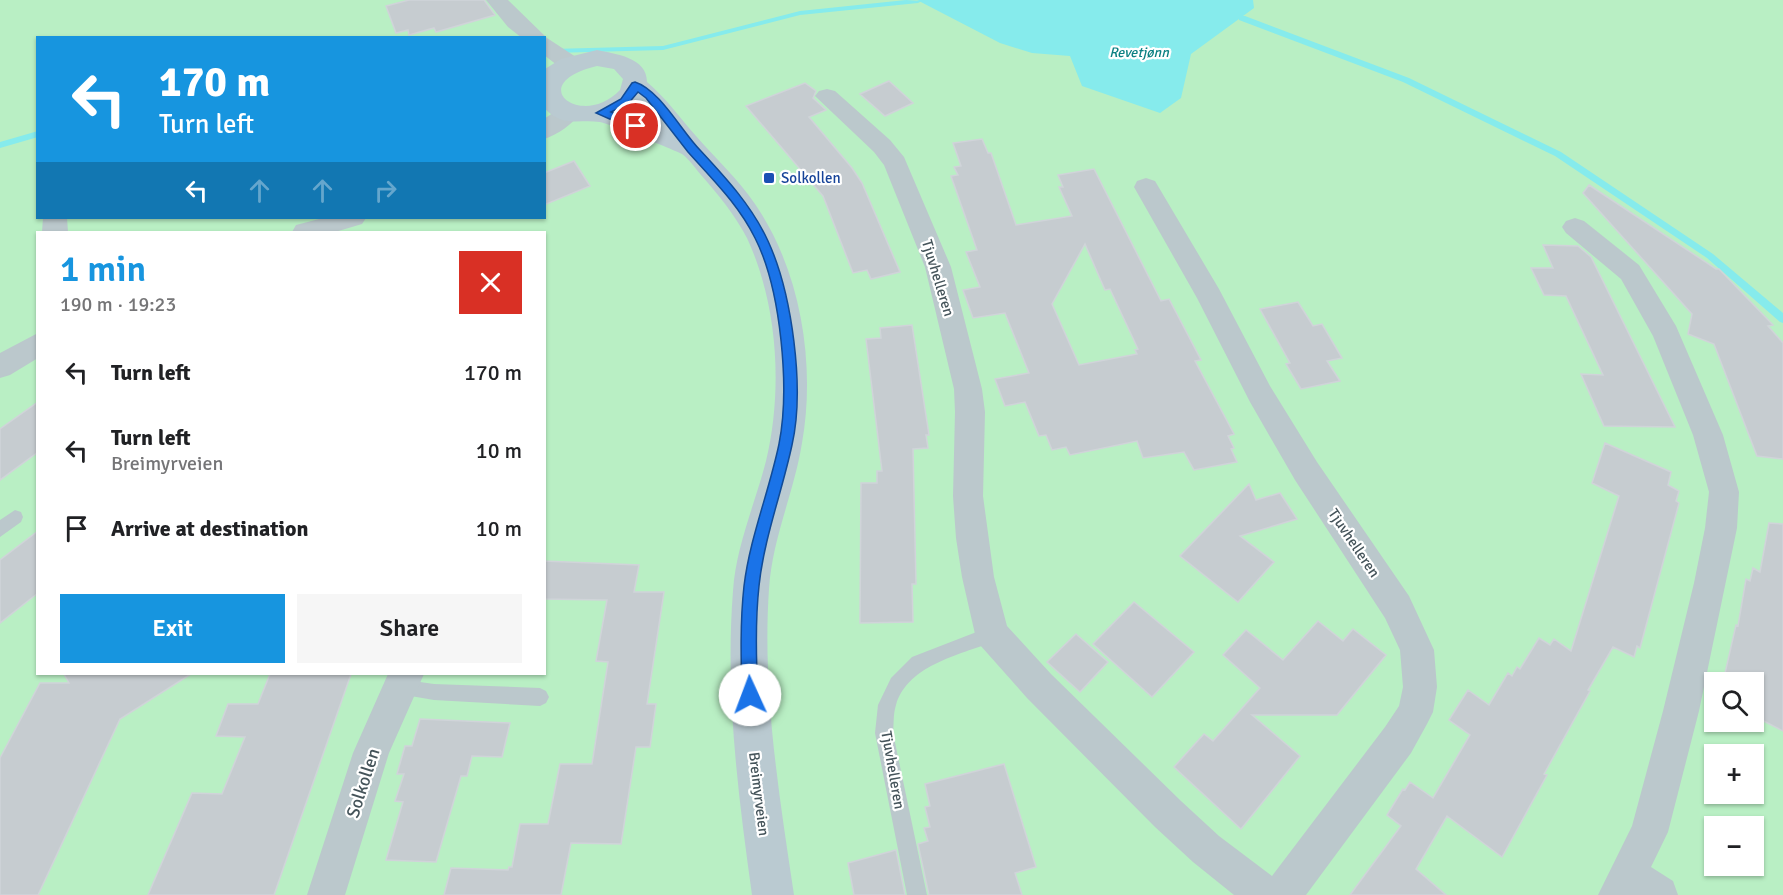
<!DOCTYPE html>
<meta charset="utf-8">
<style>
:root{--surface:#fff;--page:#f6f6f6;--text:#202124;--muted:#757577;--accent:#1795df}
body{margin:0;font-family:Signika,sans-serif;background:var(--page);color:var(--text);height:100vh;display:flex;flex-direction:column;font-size:22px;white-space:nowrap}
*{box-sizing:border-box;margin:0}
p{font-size:20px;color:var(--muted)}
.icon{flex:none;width:33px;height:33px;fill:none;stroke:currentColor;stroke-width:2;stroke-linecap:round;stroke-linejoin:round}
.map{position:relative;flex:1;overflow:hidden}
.drawer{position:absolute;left:36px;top:231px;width:510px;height:444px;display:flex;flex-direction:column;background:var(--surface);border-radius:0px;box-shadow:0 2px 4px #0004}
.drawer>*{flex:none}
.banner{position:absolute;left:36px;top:36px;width:510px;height:183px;border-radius:0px;box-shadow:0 2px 4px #0004;background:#1795df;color:#fff;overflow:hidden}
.buttons{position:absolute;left:1704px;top:672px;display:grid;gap:12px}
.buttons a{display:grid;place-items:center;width:60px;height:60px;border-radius:0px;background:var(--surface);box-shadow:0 2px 4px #0004;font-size:30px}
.pin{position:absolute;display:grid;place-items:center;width:51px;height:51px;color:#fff;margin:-26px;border:3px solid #fff;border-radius:50%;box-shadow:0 2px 6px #0007}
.me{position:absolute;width:66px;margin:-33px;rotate:358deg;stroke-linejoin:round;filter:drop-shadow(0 0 4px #0008)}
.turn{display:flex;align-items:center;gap:21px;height:126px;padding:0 24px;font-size:27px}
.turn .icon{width:78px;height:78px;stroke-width:2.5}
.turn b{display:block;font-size:42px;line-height:51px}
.lanes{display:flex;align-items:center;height:57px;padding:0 24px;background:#0003;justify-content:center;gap:30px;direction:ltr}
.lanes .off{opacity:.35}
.round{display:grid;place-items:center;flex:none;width:63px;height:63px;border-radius:0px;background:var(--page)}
.head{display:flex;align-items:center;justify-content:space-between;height:102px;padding:0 24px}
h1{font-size:36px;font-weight:600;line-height:45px;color:var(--accent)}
.button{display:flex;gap:12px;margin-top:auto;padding:12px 24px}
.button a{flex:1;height:69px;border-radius:0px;background:var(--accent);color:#fff;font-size:24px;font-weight:600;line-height:69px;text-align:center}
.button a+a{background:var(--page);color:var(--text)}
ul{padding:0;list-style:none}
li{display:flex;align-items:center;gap:18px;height:78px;padding:0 24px}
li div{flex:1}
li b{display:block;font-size:22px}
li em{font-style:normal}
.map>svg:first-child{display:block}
</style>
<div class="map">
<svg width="1783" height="895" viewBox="0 0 1783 895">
<rect width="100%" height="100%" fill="#f0eced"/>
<!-- green -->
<path fill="#b9efc4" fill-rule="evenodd" d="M 0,0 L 1783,0 L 1783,895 L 0,895 ZM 38,38 L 544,38 L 544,218 L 38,218 ZM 38,232 L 544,232 L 544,674 L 38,674 ZM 1714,682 L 1754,682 L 1754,722 L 1714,722 ZM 1714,754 L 1754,754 L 1754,794 L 1714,794 ZM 1714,826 L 1754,826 L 1754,866 L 1714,866 Z"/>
<!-- water -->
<path fill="#86ebec" d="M 917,0 L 1253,0 L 1254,8 L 1191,54 L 1181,98 L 1160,113 L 1082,86 L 1070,56 L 1032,53 L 1000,43 Z"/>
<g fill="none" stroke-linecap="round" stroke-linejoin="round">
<!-- stream -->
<path fill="#86ebec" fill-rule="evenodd" d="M 906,0 L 922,1 L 918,3 L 800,15 L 663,50 L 552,53 L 548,51 L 552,49 L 663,46 L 800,11 Z
M 1239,16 L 1245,16 L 1409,78 L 1561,152 L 1713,254 L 1783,313 L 1783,323 L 1780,322 L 1707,258 L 1555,156 L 1403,82 L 1239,20 Z
M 38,131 L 38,137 L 0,148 L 0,142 Z"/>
</g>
<!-- building -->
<path fill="#c6ccd0" stroke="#d0d4d9" stroke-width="1.5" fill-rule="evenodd" d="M 409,0 L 484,0 L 495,15 L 436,32 L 434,28 L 409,35 L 408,30 L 396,33 L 386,6 Z
M 889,81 L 913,103 L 885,116 L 860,94 Z
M 805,83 L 816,91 L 813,98 L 826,110 L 809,117 L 852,168 L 862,183 L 900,272 L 871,279 L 867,270 L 853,273 L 823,196 L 746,106 Z
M 982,139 L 988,153 L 991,153 L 1016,225 L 1072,216 L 1059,187 L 1063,187 L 1058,175 L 1094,169 L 1161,301 L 1169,299 L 1201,360 L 1195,361 L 1234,434 L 1228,436 L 1234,448 L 1231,449 L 1237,462 L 1194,470 L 1184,452 L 1143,458 L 1137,441 L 1070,455 L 1066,447 L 1052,450 L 1046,435 L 1039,436 L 1025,402 L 1005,406 L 995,379 L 1029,373 L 1005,313 L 973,318 L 963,290 L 980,287 L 966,252 L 977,250 L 951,176 L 958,175 L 954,167 L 961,166 L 953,143 ZM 1085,244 L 1105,290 L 1110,289 L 1138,349 L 1135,350 L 1137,354 L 1079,365 L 1052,304 Z
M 574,161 L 590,186 L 544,205 L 544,173 Z
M 1589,185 L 1716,269 L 1719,269 L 1773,325 L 1768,326 L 1783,343 L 1783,459 L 1757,456 L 1714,344 L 1688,334 L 1692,314 L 1583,193 Z
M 1543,245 L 1578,246 L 1591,257 L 1675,427 L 1604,426 L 1581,374 L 1603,375 L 1566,296 L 1544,295 L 1531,268 L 1553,268 Z
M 1298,302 L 1313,326 L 1322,324 L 1342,358 L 1327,361 L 1340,381 L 1301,389 L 1286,364 L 1290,363 L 1260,309 Z
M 912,325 L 929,435 L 926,435 L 928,448 L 913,449 L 916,584 L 912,584 L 913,622 L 860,623 L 861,483 L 877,483 L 877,471 L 882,471 L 866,339 L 881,338 L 880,328 Z
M 38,402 L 38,452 L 0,480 L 0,429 Z
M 1605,443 L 1671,472 L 1668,485 L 1679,491 L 1676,501 L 1679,503 L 1640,648 L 1637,646 L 1634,657 L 1613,647 L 1588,690 L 1590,691 L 1544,774 L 1547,775 L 1502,857 L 1447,816 L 1416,869 L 1446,895 L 1350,895 L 1401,826 L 1387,815 L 1403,789 L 1405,790 L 1410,782 L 1433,798 L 1470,735 L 1449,720 L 1468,690 L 1489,705 L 1508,673 L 1512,676 L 1517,667 L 1520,669 L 1539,638 L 1550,645 L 1554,639 L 1571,651 L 1619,496 L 1592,483 Z
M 1249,484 L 1256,500 L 1280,493 L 1297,519 L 1240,536 L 1274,562 L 1238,602 L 1180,556 Z
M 1769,523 L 1783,524 L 1783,731 L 1754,716 L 1754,682 L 1723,682 L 1736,625 L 1738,626 L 1746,579 L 1750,581 L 1753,568 L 1760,572 Z
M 38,531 L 38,593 L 0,623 L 0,560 Z
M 544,561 L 639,565 L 634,592 L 664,592 L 647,704 L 656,704 L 650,747 L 636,747 L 621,844 L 571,843 L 561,895 L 444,895 L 451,868 L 508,870 L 509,867 L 512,867 L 520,824 L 548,824 L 560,764 L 592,764 L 608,662 L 596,661 L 607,600 L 544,599 Z
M 1134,602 L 1194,652 L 1152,697 L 1093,644 Z
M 1318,621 L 1343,641 L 1353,629 L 1386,655 L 1337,715 L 1252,715 L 1300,756 L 1241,829 L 1174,767 L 1204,734 L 1213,741 L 1260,688 L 1223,655 L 1246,630 L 1283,660 Z
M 1076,634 L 1108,662 L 1080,692 L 1047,662 Z
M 64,674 L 191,674 L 120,719 L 38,895 L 0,895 L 0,758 L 40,683 L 69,683 Z
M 270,674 L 351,674 L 274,895 L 148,895 L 192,793 L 222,794 L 245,737 L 216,736 L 228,704 L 258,704 Z
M 420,719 L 510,723 L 502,757 L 472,756 L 467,776 L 461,776 L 436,862 L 386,860 L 403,802 L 395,801 L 404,774 L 397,774 L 405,746 L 412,746 Z
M 1004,764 L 1036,867 L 1015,873 L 1022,895 L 929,895 L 918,844 L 928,841 L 924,828 L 930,827 L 925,807 L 930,806 L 925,784 Z
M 896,850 L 905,895 L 854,895 L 848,863 Z"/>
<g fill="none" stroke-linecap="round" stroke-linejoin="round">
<!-- lane -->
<path fill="#bbc8cc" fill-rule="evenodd" d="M 15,510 L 21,512 L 23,517 L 21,522 L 0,537 L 0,520 Z
M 992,626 L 998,628 L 1000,634 L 998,640 C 963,654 908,664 896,705 C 893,714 894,724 893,733 L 927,895 L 907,895 L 875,733 L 878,705 L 891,678 L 912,657 Z
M 399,679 L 434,684 L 540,688 L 546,691 L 549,697 L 546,703 L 540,706 L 434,700 L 393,693 L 390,687 L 393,681 Z"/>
<!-- street -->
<path fill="#bbc8cc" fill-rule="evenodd" d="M 486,0 L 508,0 L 547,38 L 579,59 L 582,64 L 579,69 C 564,73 556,64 544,55 L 544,38 L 522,38 L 508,27 Z
M 827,89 L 835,91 L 890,140 L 904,157 L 951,267 L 982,389 L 985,412 L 983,496 L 994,577 L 1007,626 L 1051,674 L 1181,801 L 1219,836 L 1272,876 L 1385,727 L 1399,706 L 1403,687 L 1400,650 L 1385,618 L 1295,480 L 1250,402 L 1197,298 L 1134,187 L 1137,181 L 1146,178 L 1155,181 L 1219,289 L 1270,386 L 1317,462 L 1409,596 L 1434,650 L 1437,687 L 1433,712 L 1427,724 L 1411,753 L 1306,895 L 1234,895 L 1193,862 L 1155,827 L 1027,698 L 980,645 L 975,634 L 962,577 L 956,538 L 953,496 L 955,412 L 954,389 L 925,267 L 884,165 L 874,152 L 815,96 L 819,91 Z
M 568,105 L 576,108 L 580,113 C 573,124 557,135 544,139 L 544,119 L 560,108 Z
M 43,218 L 67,218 L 68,232 L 42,232 Z
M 323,218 L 366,218 L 362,224 L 335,232 L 292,232 L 296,225 Z
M 1575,218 L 1584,221 L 1639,265 L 1676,326 L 1723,435 L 1739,492 L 1737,528 L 1699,711 L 1668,832 L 1651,867 L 1673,881 L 1678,895 L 1598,895 L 1632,826 L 1663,711 L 1694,583 L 1705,528 L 1709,492 L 1693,435 L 1653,336 L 1621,279 L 1566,233 L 1562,227 L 1566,221 Z
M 38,333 L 38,358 L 10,375 L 0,378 L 0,353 Z
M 388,674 L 424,674 L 389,753 L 345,895 L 307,895 L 353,753 Z"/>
<!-- secondary -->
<path fill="#bacad1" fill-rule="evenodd" d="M 597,50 C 615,54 647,57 647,82 C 666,98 680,118 696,136 C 716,159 738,179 755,204 C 801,271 816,364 802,443 C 794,493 772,539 769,589 C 762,691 779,794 794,895 L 752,895 C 738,794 725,693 733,591 C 736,546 755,504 766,461 C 783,390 778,305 747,238 C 735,215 718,194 701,175 C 695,168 689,159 682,154 C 675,150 607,123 600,122 C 577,119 564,128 544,108 L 545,69 L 561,59 ZM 597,66 L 614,69 L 623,79 L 620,90 C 582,130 522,84 597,66 ZM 638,102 L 659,126 L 624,113 Z"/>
</g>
<!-- route -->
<path fill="#1a73e8" stroke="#114b97" stroke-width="1.5" d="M 635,82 C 660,90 682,132 700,150 C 726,178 752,206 768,241 C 792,293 805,388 792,445 C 782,492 764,538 759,586 C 755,622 756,659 758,695 L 755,700 L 750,703 L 744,700 L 742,695 C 741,659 740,622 744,586 C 750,537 769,492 779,444 C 790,388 781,289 755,238 C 738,204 713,180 688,152 C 674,134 660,116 646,98 L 638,92 L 628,104 L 611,112 L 640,124 L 640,129 L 632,129 L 596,113 L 621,99 L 632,83 Z"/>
<!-- markers -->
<rect fill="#1a4fb4" stroke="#fff" stroke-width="2" x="763" y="172" width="12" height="12" rx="3"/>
<g text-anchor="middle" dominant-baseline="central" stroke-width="4.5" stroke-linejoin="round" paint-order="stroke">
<!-- far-water labels -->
<g font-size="14" font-style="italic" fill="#0c8082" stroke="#fff">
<text x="1139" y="52">Revetjønn</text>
</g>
<!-- transit labels -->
<g font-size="15" fill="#164399" stroke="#fff" text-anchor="start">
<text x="781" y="178">Solkollen</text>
</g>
<!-- street labels -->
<g font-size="15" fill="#45545a" stroke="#fff">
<text transform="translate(938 278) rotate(73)">Tjuvhelleren</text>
<text transform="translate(1354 543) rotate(56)">Tjuvhelleren</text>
<text transform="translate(893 770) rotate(80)">Tjuvhelleren</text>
<text transform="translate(759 794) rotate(83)">Breimyrveien</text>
</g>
<!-- near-street labels -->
<g font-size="18" fill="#45545a" stroke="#fff">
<text transform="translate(363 783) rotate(-72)">Solkollen</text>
</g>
</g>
</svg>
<div class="buttons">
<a><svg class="icon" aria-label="search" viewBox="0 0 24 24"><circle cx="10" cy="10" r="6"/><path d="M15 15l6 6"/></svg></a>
<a>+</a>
<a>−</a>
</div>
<div class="pin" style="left:636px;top:126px;background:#d93025"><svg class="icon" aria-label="arrive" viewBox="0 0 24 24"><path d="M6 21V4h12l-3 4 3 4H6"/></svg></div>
<svg class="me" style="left:750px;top:695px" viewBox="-20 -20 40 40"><circle r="19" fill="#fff"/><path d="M0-13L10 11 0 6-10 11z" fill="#1a73e8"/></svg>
<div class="banner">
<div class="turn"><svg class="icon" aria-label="left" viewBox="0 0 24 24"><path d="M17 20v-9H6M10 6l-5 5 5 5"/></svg><div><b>170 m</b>Turn left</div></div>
<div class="lanes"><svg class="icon" aria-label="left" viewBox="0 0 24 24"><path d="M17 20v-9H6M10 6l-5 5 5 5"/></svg><svg class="icon off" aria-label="ahead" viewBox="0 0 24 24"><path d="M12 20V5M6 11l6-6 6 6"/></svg><svg class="icon off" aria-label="ahead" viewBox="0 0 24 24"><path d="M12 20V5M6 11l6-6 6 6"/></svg><svg class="icon off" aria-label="right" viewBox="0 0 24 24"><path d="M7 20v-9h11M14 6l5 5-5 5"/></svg></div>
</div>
<section class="drawer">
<div class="head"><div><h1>1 min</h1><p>190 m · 19:23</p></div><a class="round" style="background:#d93025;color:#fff"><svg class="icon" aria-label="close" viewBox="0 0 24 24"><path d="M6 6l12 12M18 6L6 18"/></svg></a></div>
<ul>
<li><svg class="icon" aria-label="left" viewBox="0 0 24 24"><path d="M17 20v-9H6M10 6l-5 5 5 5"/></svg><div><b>Turn left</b></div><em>170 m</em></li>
<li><svg class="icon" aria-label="left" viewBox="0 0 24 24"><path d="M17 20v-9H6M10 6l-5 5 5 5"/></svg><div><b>Turn left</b><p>Breimyrveien</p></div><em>10 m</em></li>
<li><svg class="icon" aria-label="arrive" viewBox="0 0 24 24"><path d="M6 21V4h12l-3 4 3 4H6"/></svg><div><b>Arrive at destination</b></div><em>10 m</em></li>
</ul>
<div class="button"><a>Exit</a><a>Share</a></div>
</section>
</div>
